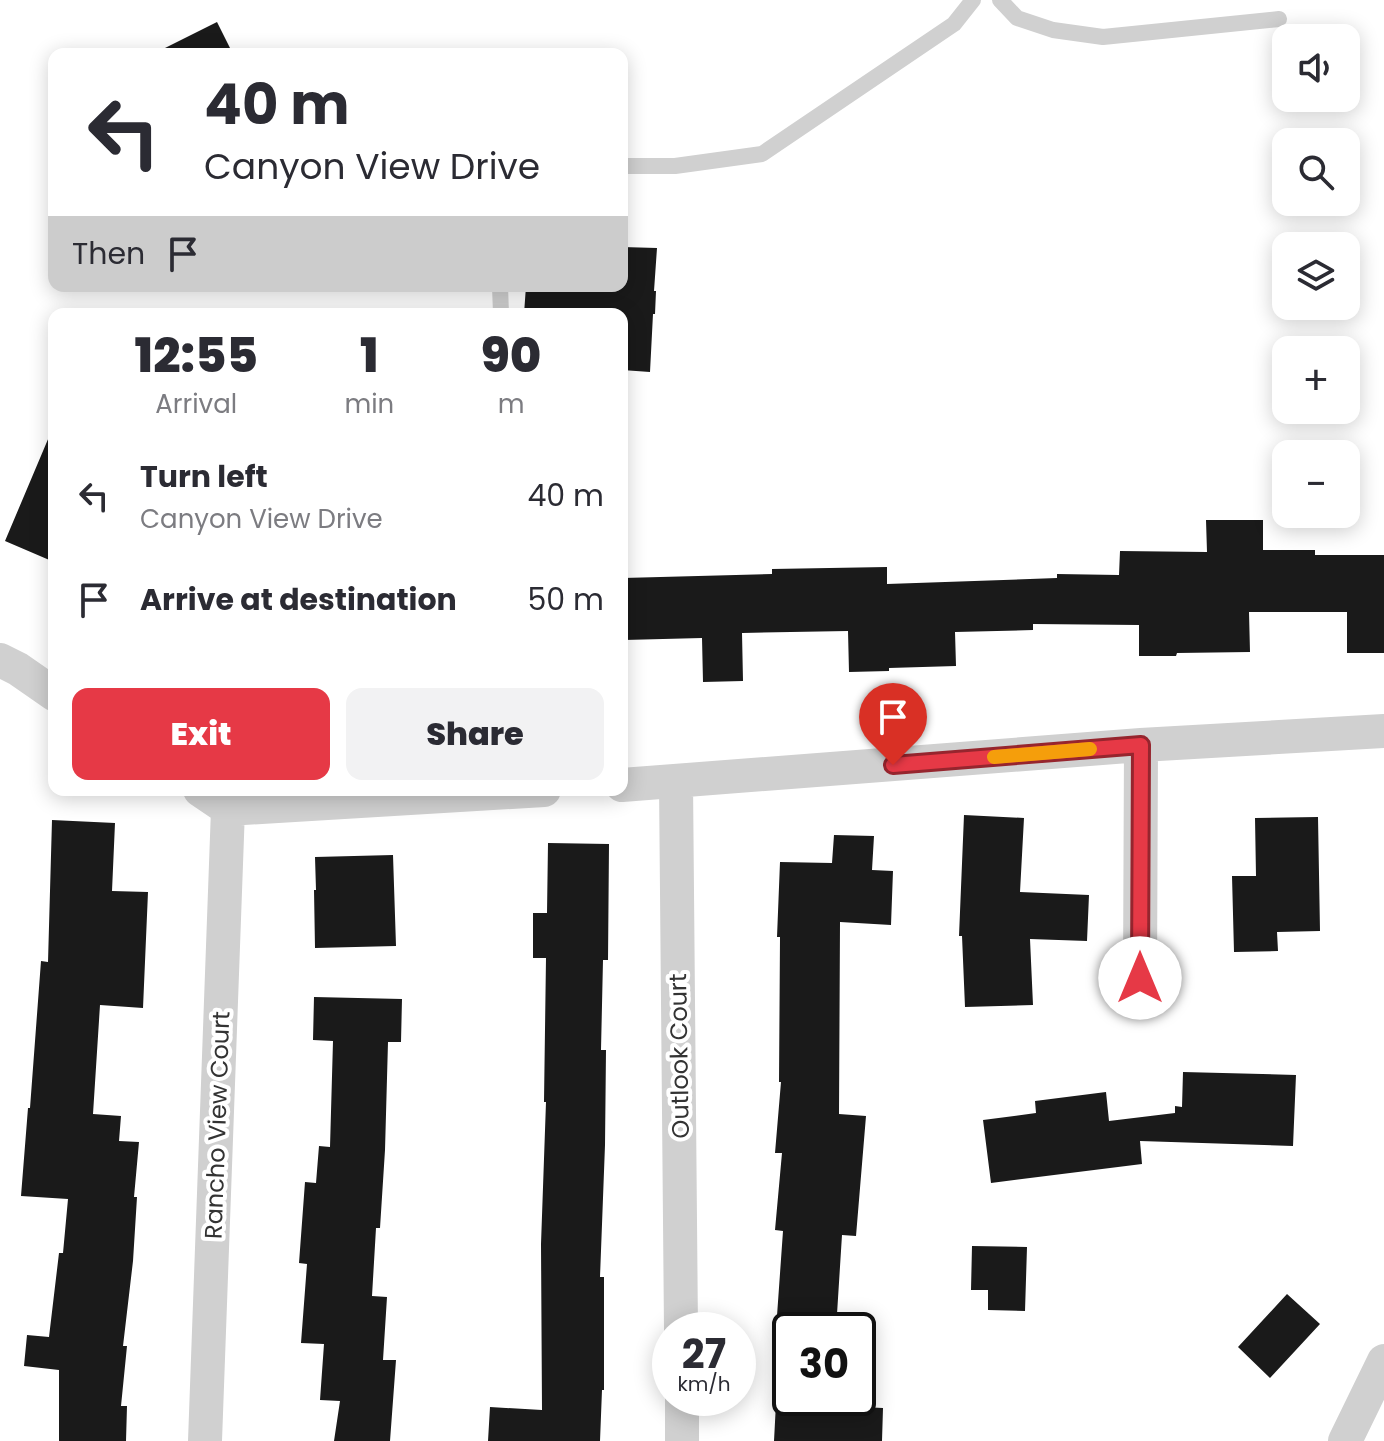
<!DOCTYPE html>
<meta charset="utf-8">
<style>
:root{--surface:#fff;--page:#f2f2f3;--text:#2b2b33;--muted:#7c7c81;--accent:#e63946}
body{margin:0;font-family:Poppins,sans-serif;background:var(--page);color:var(--text);height:100vh;display:flex;flex-direction:column;font-size:30px;white-space:nowrap}
*{box-sizing:border-box;margin:0}
p{font-size:26px;color:var(--muted)}
.icon{flex:none;width:44px;height:44px;fill:none;stroke:currentColor;stroke-width:2;stroke-linecap:round;stroke-linejoin:round}
.map{position:relative;flex:1;overflow:hidden}
.side{position:absolute;left:48px;top:308px;width:580px;height:488px;display:flex;flex-direction:column;background:var(--surface);border-radius:16px;box-shadow:0 4px 20px #0003}
.side>*{flex:none}
.banner{position:absolute;left:48px;top:48px;width:580px;height:244px;border-radius:16px;box-shadow:0 4px 20px #0003;background:#fff;color:var(--text);overflow:hidden}
.fabs{position:absolute;left:1272px;top:24px;display:grid;gap:16px}
.fabs a{display:grid;place-items:center;width:88px;height:88px;border-radius:16px;background:var(--surface);box-shadow:0 4px 20px #0003;font-size:40px}
.speed{position:absolute;left:652px;top:1312px;display:flex;gap:16px;font-size:40px;font-weight:700;text-align:center}
.speed>*{display:grid;place-content:center;width:104px;height:104px;border-radius:50%;background:var(--surface);box-shadow:0 4px 20px #0003;line-height:1}
.speed small{font-size:20px;font-weight:400}
.speed .limit{border:4px solid #111;border-radius:12px;background:#fff;color:#111}
.pin{position:absolute;display:grid;place-items:center;width:68px;height:68px;color:#fff;margin:-82px -34px;border-radius:50% 50% 50% 0;rotate:-45deg;box-shadow:0 0 8px #0007}
.pin .icon{rotate:45deg}
.me{position:absolute;width:88px;margin:-44px;rotate:0deg;stroke-linejoin:round;filter:drop-shadow(0 0 6px #0008)}
.turn{display:flex;align-items:center;gap:28px;height:168px;padding:0 24px;font-size:36px}
.turn .icon{width:104px;height:104px;stroke-width:2.5}
.turn b{display:block;font-size:56px;line-height:68px}
.then{display:flex;align-items:center;height:76px;padding:0 24px;background:#0003;gap:16px;font-size:30px}
.eta{display:flex;justify-content:space-evenly;align-items:center;height:136px;text-align:center}
.eta b{font-size:48px;font-weight:800;line-height:56px}
.primary-button{display:flex;gap:16px;margin-top:auto;padding:16px 24px}
.primary-button a{flex:1;height:92px;border-radius:16px;background:var(--accent);color:#fff;font-size:32px;font-weight:800;line-height:92px;text-align:center}
.primary-button a+a{background:var(--page);color:var(--text)}
ul{padding:0;list-style:none}
li{display:flex;align-items:center;gap:24px;height:104px;padding:0 24px}
li div{flex:1}
li b{display:block;font-size:30px}
li em{font-style:normal}
.map>svg:first-child{display:block}
</style>
<div class="map">
<svg width="1384" height="1441" viewBox="0 0 1384 1441">
<rect width="100%" height="100%" fill="#fff"/>
<!-- building -->
<path fill="#1a1a1a" d="M 217,22 L 233,54 L 153,54 Z
M 622,247 L 657,248 L 654,291 L 656,291 L 655,314 L 653,314 L 650,372 L 622,370 L 622,314 L 524,314 L 526,286 L 604,288 L 605,286 L 622,286 Z
M 54,425 L 54,562 L 5,541 Z
M 1206,520 L 1263,520 L 1263,550 L 1315,550 L 1315,555 L 1384,555 L 1384,653 L 1347,653 L 1347,612 L 1249,612 L 1250,652 L 1177,653 L 1176,656 L 1139,656 L 1139,625 L 1033,624 L 1033,630 L 955,632 L 956,666 L 889,668 L 889,671 L 849,672 L 848,631 L 742,633 L 743,681 L 703,682 L 702,638 L 624,640 L 623,578 L 772,574 L 772,569 L 887,567 L 887,584 L 1057,578 L 1057,574 L 1119,575 L 1120,551 L 1207,552 Z
M 964,815 L 1024,818 L 1020,892 L 1089,895 L 1087,941 L 1030,939 L 1033,1005 L 965,1007 L 962,936 L 959,936 Z
M 1318,817 L 1320,931 L 1277,932 L 1278,951 L 1234,952 L 1232,876 L 1256,876 L 1255,818 Z
M 52,820 L 115,823 L 112,891 L 148,892 L 143,1008 L 100,1005 L 93,1114 L 121,1116 L 119,1141 L 139,1142 L 134,1197 L 137,1197 L 133,1261 L 123,1346 L 127,1346 L 121,1406 L 127,1406 L 126,1441 L 59,1441 L 59,1370 L 24,1366 L 27,1335 L 49,1337 L 59,1253 L 63,1253 L 68,1199 L 21,1196 L 28,1108 L 30,1108 L 41,961 L 48,962 Z
M 834,835 L 874,836 L 872,870 L 893,871 L 891,925 L 840,922 L 839,1114 L 866,1116 L 856,1236 L 842,1235 L 836,1330 L 776,1330 L 783,1231 L 775,1230 L 782,1153 L 775,1153 L 781,1082 L 779,1082 L 780,937 L 777,937 L 780,862 L 832,863 Z
M 548,843 L 609,844 L 608,960 L 603,960 L 601,1050 L 606,1050 L 605,1145 L 600,1277 L 604,1277 L 604,1390 L 602,1390 L 600,1441 L 488,1441 L 490,1407 L 542,1410 L 541,1244 L 546,1102 L 544,1102 L 546,958 L 533,958 L 533,913 L 547,913 Z
M 393,855 L 396,946 L 315,948 L 314,890 L 316,890 L 315,857 Z
M 314,997 L 402,999 L 401,1042 L 388,1042 L 385,1150 L 380,1228 L 376,1228 L 372,1296 L 387,1297 L 383,1360 L 396,1360 L 390,1441 L 334,1441 L 340,1401 L 320,1400 L 324,1344 L 301,1343 L 307,1264 L 299,1263 L 305,1182 L 316,1183 L 319,1146 L 330,1147 L 333,1041 L 313,1040 Z
M 1183,1072 L 1296,1075 L 1293,1146 L 1140,1141 L 1142,1164 L 991,1183 L 983,1120 L 1036,1113 L 1035,1101 L 1106,1092 L 1109,1121 L 1175,1113 L 1175,1106 L 1182,1107 Z
M 972,1246 L 1027,1247 L 1025,1311 L 988,1310 L 988,1290 L 971,1290 Z
M 1287,1294 L 1320,1324 L 1270,1378 L 1238,1347 Z
M 776,1403 L 883,1408 L 882,1441 L 774,1441 Z"/>
<g fill="none" stroke-linecap="round" stroke-linejoin="round">
<!-- service -->
<path stroke="#d0d0d0" stroke-width="16" d="M 1000,0 L 1017,18 L 1053,30 L 1103,37 L 1279,19
M 622,166 L 675,166 L 762,154 L 954,24 L 973,0
M 500,286 L 501,314"/>
<!-- minor -->
<path stroke="#d0d0d0" stroke-width="34" d="M 0,660 L 18,669 L 54,694
M 676,782 L 681,1330
M 622,785 L 1141,745 L 1384,731
M 200,790 L 228,809 L 544,790
M 1140,978 L 1141,745
M 682,1398 L 682,1441
M 205,1441 L 228,809
M 1345,1441 L 1384,1361"/>
</g>
<g fill="none" stroke-linecap="round" stroke-linejoin="round">
<defs>
<path id="route" d="M 893,765 L 1141,745 L 1140,978"/>
</defs>
<!-- route casing -->
<use href="#route" stroke="#96252e" stroke-width="20"/>
<!-- route -->
<use href="#route" stroke="#e63946" stroke-width="14"/>
<!-- slow -->
<path stroke="#f59e0b" stroke-width="14" d="M 994,757 L 1090,749"/>
</g>
<g text-anchor="middle" dominant-baseline="central" stroke-width="8" stroke-linejoin="round" paint-order="stroke">
<!-- street labels -->
<g font-size="24" fill="#333" stroke="#fff">
<text transform="translate(679 1056) rotate(-91)">Outlook Court</text>
<text transform="translate(217 1125) rotate(-88)">Rancho View Court</text>
</g>
</g>
</svg>
<div class="fabs">
<a><svg class="icon" aria-label="sound" viewBox="0 0 24 24"><path d="M4 9h4l5-4v14l-5-4H4zM17 9q2 3 0 6"/></svg></a>
<a><svg class="icon" aria-label="search" viewBox="0 0 24 24"><circle cx="10" cy="10" r="6"/><path d="M15 15l6 6"/></svg></a>
<a><svg class="icon" aria-label="layers" viewBox="0 0 24 24"><path d="M12 4l9 5-9 5-9-5zM3 14l9 5 9-5"/></svg></a>
<a>+</a>
<a>−</a>
</div>
<div class="speed"><div>27<small>km/h</small></div><div class="limit">30</div></div>
<div class="pin" style="left:893px;top:765px;background:#d93025"><svg class="icon" aria-label="arrive" viewBox="0 0 24 24"><path d="M6 21V4h12l-3 4 3 4H6"/></svg></div>
<svg class="me" style="left:1140px;top:978px" viewBox="-20 -20 40 40"><circle r="19" fill="#fff"/><path d="M0-13L10 11 0 6-10 11z" fill="#e63946"/></svg>
<div class="banner">
<div class="turn"><svg class="icon" aria-label="left" viewBox="0 0 24 24"><path d="M17 20v-9H6M10 6l-5 5 5 5"/></svg><div><b>40 m</b>Canyon View Drive</div></div>
<div class="then">Then<svg class="icon" aria-label="arrive" viewBox="0 0 24 24"><path d="M6 21V4h12l-3 4 3 4H6"/></svg></div>
</div>
<section class="side">
<div class="eta">
<div><b>12:55</b><p>Arrival</p></div>
<div><b>1</b><p>min</p></div>
<div><b>90</b><p>m</p></div>
</div>
<ul>
<li><svg class="icon" aria-label="left" viewBox="0 0 24 24"><path d="M17 20v-9H6M10 6l-5 5 5 5"/></svg><div><b>Turn left</b><p>Canyon View Drive</p></div><em>40 m</em></li>
<li><svg class="icon" aria-label="arrive" viewBox="0 0 24 24"><path d="M6 21V4h12l-3 4 3 4H6"/></svg><div><b>Arrive at destination</b></div><em>50 m</em></li>
</ul>
<div class="primary-button"><a>Exit</a><a>Share</a></div>
</section>
</div>
